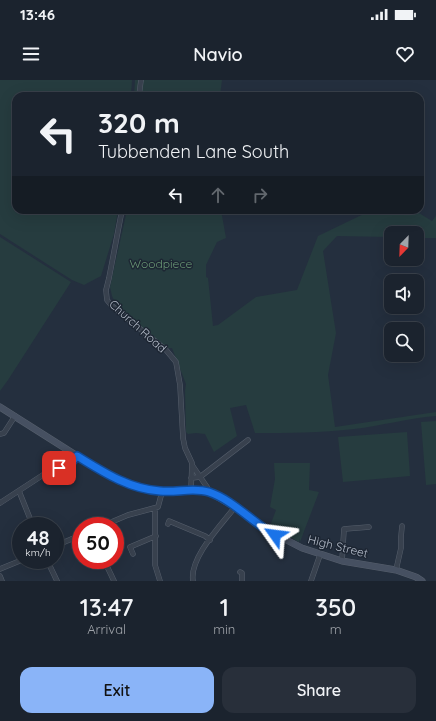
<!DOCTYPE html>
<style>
:root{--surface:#1b232e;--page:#282f3a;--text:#f1f3f6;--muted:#a0a4aa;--line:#39404a;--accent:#8ab4f8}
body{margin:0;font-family:Quicksand,sans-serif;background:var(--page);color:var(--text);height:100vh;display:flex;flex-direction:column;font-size:15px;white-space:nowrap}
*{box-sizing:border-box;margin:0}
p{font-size:13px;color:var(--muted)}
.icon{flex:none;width:22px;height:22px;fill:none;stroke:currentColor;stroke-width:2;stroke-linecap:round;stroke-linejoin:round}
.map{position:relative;height:501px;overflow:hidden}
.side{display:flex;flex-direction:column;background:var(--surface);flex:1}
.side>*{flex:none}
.banner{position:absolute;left:12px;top:12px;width:412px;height:122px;border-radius:12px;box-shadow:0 4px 16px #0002,0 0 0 1px var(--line);background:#1b232e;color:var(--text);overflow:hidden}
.needle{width:26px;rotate:203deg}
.buttons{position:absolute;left:384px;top:146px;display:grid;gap:8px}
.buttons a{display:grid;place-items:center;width:40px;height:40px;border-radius:8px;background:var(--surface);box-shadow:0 4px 16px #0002,0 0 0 1px var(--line);font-size:20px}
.speed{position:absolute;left:12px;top:437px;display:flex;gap:8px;font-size:20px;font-weight:700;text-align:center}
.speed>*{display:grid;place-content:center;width:52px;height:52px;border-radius:50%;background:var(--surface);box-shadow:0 4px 16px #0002,0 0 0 1px var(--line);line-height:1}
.speed small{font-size:10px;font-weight:400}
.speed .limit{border:6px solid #d22;background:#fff;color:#111}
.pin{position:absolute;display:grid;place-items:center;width:34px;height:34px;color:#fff;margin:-17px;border-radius:8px;box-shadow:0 2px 6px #0006}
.me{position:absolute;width:44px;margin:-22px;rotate:301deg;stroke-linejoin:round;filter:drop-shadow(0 0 3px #0008)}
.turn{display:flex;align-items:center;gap:14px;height:84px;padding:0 20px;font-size:18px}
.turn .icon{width:52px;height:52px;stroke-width:2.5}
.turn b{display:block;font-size:28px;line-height:34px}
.lanes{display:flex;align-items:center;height:38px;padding:0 20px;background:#0003;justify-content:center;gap:20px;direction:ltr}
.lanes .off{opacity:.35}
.eta{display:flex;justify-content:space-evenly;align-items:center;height:68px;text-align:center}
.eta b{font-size:24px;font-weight:600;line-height:28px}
.button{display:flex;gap:8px;margin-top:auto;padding:8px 20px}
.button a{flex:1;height:46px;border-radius:12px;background:var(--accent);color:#111;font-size:16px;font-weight:600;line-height:46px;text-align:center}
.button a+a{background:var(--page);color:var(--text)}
.status{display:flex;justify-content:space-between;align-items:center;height:28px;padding:0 20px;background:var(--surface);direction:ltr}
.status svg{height:11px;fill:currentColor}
header{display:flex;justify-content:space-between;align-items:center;height:52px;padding:0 20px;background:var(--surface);font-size:18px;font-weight:600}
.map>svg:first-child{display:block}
</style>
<div class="status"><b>13:46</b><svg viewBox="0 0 49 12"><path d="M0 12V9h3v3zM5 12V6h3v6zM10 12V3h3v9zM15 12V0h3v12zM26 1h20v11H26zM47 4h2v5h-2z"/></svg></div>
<header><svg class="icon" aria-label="menu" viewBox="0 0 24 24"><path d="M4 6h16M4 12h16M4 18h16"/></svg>Navio<svg class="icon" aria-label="heart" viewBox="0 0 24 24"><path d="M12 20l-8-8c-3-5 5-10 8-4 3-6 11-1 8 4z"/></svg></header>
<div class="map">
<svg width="436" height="501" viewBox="0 0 436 501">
<rect width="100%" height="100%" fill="#242f3e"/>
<!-- green -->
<path fill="#263c3f" d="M 0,0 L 132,0 L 131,16 L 16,16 L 16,130 L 118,130 L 114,154 L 101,196 L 84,205 L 72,200 L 0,154 Z
M 135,0 L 222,0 L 220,16 L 134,16 Z
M 127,130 L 221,130 L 226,158 L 217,162 L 206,185 L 206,197 L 208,198 L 213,246 L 218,245 L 256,217 L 297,210 L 318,156 L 372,130 L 414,130 L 432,141 L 436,136 L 436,158 L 417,158 L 417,153 L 391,153 L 391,157 L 337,156 L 323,171 L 336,253 L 328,295 L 335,347 L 436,332 L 436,336 C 408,338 381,346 354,349 C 321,353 288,353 255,353 L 246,325 L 230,328 L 237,356 L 214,372 L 205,354 L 196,353 L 188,354 L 186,352 L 185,311 L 186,304 L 172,268 L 165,268 L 117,226 L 112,216 L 110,207 L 112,198 Z
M 0,157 L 71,202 L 8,300 L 0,311 Z
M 436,341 L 436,404 L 426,405 L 421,342 Z
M 407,352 L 410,396 L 343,402 L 338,357 Z
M 274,383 L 310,383 L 309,410 L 319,412 L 300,462 L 300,458 L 299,462 L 270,446 L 276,430 L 270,427 L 275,399 Z"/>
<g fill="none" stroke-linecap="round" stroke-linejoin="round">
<defs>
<path id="street" d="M 139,16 L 141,0
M 122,130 L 109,198 L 106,210 L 107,220 L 112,226 L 166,270 L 176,282 L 180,305 L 183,358 L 185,368 L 192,383 L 191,411
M 0,354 L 4,353 L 15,336
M 192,385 L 207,407 L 209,412
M 191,398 L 200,397 L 248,360
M 19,411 L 33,446
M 0,423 L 49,391 L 71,383 L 77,376
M 155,428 L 155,485 L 160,501
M 168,444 L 169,441 L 205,456 L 210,460
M 102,446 L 128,435 L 158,427 L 162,412
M 55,466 L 81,455
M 133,474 L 130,467 L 156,456
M 47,480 L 57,501
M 104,480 L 114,501
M 342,481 L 344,449 L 369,447
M 0,489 L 22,480
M 396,490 L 401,468 L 401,457 L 402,446
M 240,492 L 242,493 L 242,501
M 0,496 L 2,501
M 193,501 C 189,478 221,445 235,427
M 311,501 L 320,475"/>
<path id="secondary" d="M 0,327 L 101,391 L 119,401 L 137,407 L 153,411 L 170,412 L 197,411 L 209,412 L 235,427 L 267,450 L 302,468 L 342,481 L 396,490 L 416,497 L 422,501"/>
</defs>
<!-- street casing -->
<use href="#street" stroke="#565f6c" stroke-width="5.5"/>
<!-- secondary casing -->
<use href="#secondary" stroke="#565f6c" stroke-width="7"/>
<!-- street -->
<use href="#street" stroke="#38414e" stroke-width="4.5"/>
<!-- secondary -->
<use href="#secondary" stroke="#465061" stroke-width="6"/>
</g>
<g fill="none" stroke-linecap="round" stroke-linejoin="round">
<defs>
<path id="route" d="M 59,388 L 71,383 L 77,376 C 103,392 129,409 160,411 C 176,413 193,407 209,412 C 233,420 253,443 275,455"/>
</defs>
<!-- route casing -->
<use href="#route" stroke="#114b97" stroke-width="10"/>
<!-- route -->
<use href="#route" stroke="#1a73e8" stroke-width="7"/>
</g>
<g text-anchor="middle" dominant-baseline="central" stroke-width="3" stroke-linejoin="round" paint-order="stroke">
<!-- park labels -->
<g font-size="12" fill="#6b9a76" stroke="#1d2633">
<text x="161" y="183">Woodpiece</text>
</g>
<!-- street labels -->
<g font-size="12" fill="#b4bcc9" stroke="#1d2633">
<text transform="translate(138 246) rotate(42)">Church Road</text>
<text transform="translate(338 466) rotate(14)">High Street</text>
</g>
</g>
</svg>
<div class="buttons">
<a><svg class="needle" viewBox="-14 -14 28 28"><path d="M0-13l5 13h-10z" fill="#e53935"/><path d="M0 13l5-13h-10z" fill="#a0a4aa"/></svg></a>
<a><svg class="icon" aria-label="sound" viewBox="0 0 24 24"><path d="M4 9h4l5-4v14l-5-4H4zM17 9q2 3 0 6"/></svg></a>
<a><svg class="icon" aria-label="search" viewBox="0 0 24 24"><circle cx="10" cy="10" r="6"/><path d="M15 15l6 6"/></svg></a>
</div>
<div class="speed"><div>48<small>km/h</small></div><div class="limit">50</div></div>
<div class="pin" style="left:59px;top:388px;background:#d93025"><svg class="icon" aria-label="arrive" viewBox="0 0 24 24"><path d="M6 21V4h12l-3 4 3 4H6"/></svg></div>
<svg class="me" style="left:275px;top:455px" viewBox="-20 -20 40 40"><path d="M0-17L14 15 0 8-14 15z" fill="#1a73e8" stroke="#fff" stroke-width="4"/></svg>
<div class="banner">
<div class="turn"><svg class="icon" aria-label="left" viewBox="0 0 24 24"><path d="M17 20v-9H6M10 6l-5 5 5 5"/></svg><div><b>320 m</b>Tubbenden Lane South</div></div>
<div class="lanes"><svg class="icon" aria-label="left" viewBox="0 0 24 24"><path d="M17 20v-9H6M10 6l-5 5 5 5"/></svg><svg class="icon off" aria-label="ahead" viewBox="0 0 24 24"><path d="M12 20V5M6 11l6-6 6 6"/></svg><svg class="icon off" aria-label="right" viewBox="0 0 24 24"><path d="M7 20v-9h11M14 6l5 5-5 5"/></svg></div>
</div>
</div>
<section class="side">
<div class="eta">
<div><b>13:47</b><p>Arrival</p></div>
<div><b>1</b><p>min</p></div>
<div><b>350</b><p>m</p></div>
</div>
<div class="button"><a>Exit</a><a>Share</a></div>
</section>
